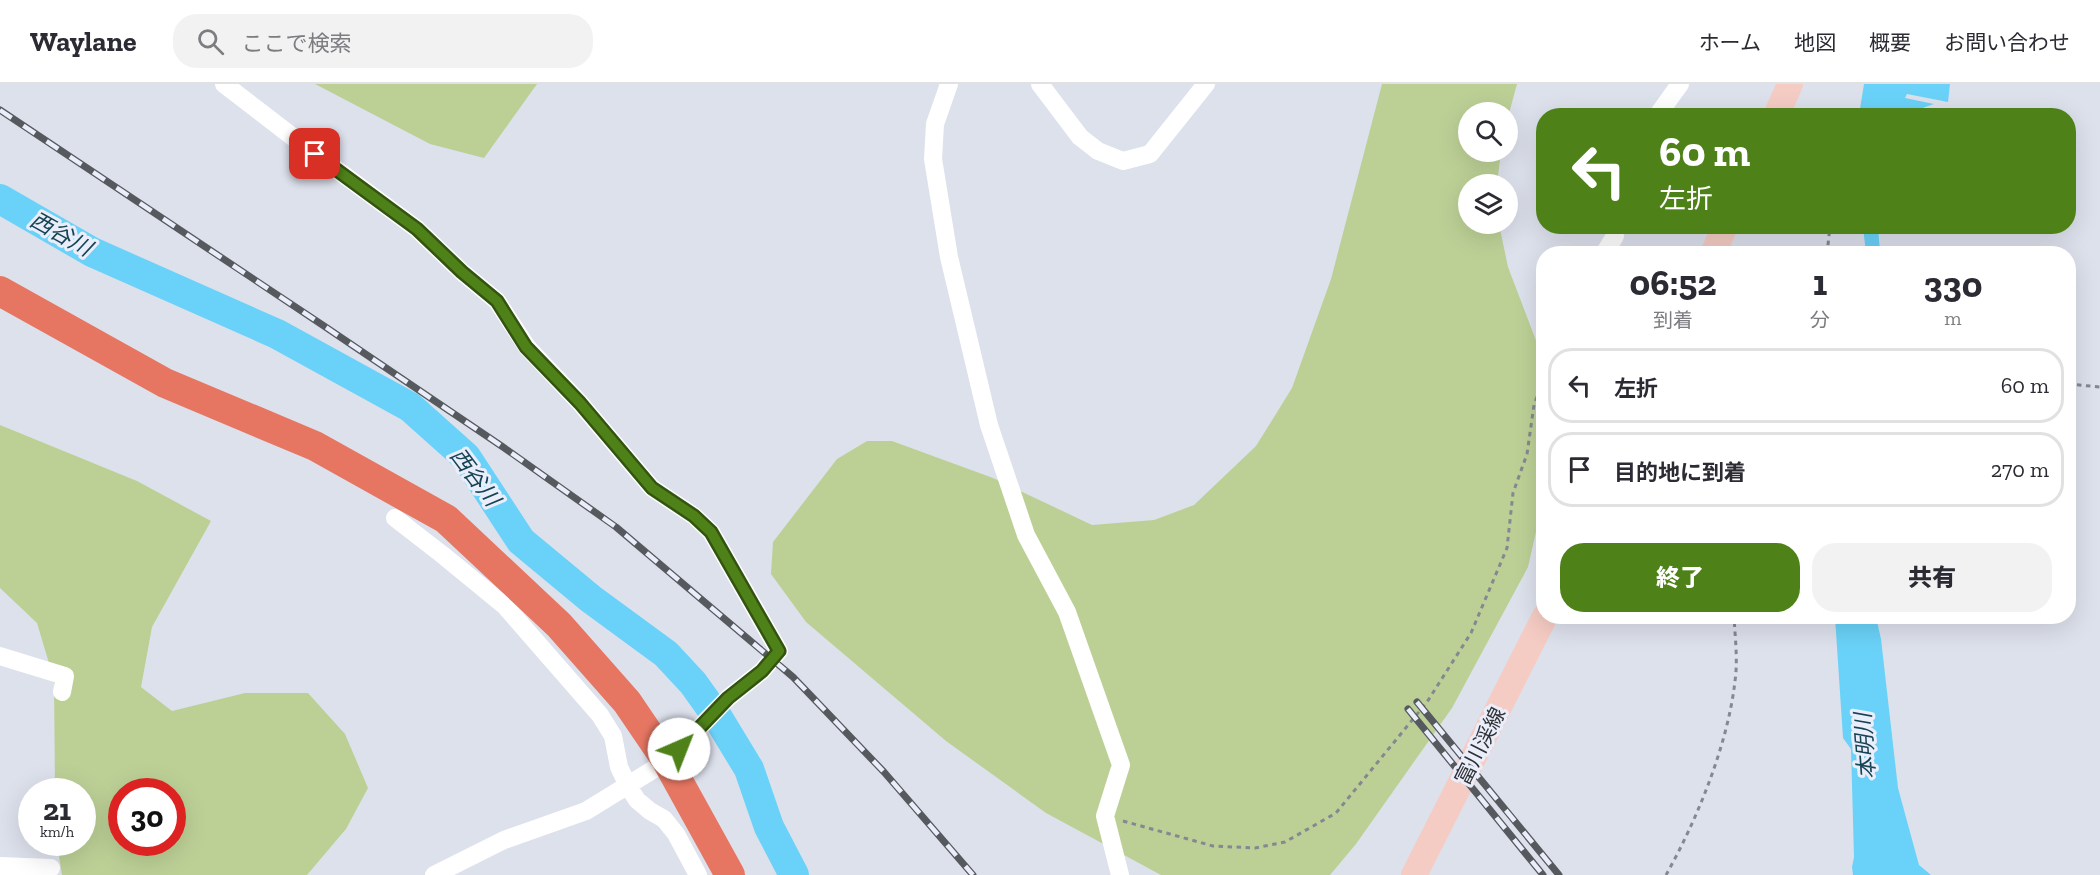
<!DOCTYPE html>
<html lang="ja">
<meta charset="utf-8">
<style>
:root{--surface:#fff;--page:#f2f2f3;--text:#2b2b33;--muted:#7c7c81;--line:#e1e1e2;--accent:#4e8218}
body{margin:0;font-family:"Zilla Slab","Noto Sans JP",serif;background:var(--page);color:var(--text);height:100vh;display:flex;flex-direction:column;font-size:22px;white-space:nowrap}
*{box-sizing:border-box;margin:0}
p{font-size:20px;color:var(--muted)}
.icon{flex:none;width:33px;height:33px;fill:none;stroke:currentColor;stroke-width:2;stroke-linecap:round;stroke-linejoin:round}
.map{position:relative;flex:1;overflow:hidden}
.sheet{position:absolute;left:1536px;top:162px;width:540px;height:378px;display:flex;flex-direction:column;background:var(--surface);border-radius:24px;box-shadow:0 6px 24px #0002}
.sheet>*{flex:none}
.top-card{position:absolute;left:1536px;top:24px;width:540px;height:126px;border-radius:24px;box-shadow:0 6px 24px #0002;background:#4e8218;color:#fff;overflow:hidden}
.tools{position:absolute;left:1458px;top:18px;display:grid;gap:12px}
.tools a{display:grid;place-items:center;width:60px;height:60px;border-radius:50%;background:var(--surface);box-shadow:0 6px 24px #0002;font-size:30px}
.speed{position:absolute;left:18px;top:694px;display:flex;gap:12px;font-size:30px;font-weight:700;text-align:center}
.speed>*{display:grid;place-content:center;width:78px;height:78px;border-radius:50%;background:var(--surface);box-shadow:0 6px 24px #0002;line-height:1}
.speed small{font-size:15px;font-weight:400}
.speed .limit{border:9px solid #d22;background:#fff;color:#111}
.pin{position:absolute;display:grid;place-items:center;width:51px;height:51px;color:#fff;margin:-26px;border-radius:12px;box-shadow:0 3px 9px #0006}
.me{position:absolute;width:66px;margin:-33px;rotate:44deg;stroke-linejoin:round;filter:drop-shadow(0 0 4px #0008)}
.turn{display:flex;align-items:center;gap:21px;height:126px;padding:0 24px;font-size:27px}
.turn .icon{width:78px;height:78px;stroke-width:2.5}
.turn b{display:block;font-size:42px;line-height:51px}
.eta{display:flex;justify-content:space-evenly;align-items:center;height:102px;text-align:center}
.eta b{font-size:36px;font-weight:800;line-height:42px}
.button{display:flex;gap:12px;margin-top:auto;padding:12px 24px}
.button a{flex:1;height:69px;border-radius:24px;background:var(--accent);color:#fff;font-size:24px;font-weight:800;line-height:69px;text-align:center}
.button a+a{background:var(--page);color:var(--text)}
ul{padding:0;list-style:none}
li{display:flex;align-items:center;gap:18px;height:75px;margin:0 12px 9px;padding:0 12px;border:3px solid var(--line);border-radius:24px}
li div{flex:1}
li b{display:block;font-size:22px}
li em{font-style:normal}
header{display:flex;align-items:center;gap:36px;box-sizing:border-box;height:84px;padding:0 30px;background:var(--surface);border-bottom:2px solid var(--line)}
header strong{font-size:28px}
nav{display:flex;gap:33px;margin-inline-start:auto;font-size:21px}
.search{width:420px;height:54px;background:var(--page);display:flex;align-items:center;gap:15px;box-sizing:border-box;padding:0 21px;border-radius:24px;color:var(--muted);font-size:22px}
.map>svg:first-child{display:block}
</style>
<header>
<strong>Waylane</strong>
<div class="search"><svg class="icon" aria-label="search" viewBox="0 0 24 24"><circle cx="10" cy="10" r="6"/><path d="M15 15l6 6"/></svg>ここで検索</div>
<nav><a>ホーム</a><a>地図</a><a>概要</a><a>お問い合わせ</a></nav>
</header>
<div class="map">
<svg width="2100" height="791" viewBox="0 0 2100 791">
<rect width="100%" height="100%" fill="#dde1ec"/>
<!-- green -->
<path fill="#bcd096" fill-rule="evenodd" d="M 315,0 L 537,0 L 484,74 L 430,60 Z
M 1382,0 L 1517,0 L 1508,33 L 1508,28 L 1468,28 L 1468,68 L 1501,68 L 1497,100 L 1468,100 L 1468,140 L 1499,140 L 1508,183 L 1543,275 L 1543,417 L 1528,483 L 1452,624 L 1356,760 L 1330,791 L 1161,791 L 1046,729 L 946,657 L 806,538 L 771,490 L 773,458 L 837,375 L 867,357 L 892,357 L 993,394 L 1092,441 L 1154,436 L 1194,421 L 1256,362 L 1292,304 L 1331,195 Z
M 0,341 L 137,397 L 211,437 L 152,543 L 141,603 L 172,627 L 245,609 L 308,609 L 345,650 L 368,704 L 346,745 L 307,791 L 62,791 L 57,759 L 82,759 L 82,708 L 55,708 L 54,596 L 37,539 L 0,504 ZM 122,708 L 172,708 L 172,759 L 122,759 Z"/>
<!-- water -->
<path fill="#6ad2f8" d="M 1864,0 L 1950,0 L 1948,18 L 1907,10 L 1905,14 L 1934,20 L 1902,31 L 1859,31 Z
M 1863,143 L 1878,143 L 1880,169 L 1866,169 Z
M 1835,533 L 1876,533 L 1881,555 L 1898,704 L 1919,781 L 1931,791 L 1853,791 L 1852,783 L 1854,773 L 1851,665 L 1843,654 Z"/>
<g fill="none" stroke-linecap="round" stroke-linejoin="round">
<!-- river -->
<path stroke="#6ad2f8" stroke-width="30" d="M 0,115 L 92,168 L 277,250 L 410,323 L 466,373 L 521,457 L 591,515 L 666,570 L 693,599 L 718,634 L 749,685 L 769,743 L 794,791"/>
<!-- path -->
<path stroke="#858890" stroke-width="3" stroke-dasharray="4.5 4.5" stroke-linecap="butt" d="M 1827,170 L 1830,142
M 2068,300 L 2100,303
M 1123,737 L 1213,762 L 1255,764 L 1285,758 L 1336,729 L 1427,618 L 1471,549 L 1507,464 L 1513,409 L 1527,370 L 1534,321 L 1544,293
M 1666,791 C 1697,736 1728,660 1735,597 C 1738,576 1735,553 1734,532"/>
<!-- minor -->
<path stroke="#fff" stroke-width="18" d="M 224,0 L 298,57 L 417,145 L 462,188 L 497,217 L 527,263 L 580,319 L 652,404 L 694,432 L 711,448 L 779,567 L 762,587 L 728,614 L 667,677 L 586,727 L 504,756 L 434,791
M 949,0 L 935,40 L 933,75 L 949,173 L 989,341 L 1026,451 L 1067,528 L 1121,681 L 1105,732 L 1120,791
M 1040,0 L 1080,53 L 1098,67 L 1123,77 L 1150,70 L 1206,0
M 1657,32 L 1680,0
M 1604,170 L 1615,152 L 1614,142
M 395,434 L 444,472 L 505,522 L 600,631 L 613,652 L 619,683 L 628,702 L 637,716 L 650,727 L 664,735 L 676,750 L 698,791
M 0,572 L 65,592 L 62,608
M 0,782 L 51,784"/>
<!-- secondary -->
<path stroke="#f5ccc4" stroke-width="26" d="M 1776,32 L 1790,0
M 1713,170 L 1725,142
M 1414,791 L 1545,532"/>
<!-- trunk -->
<path stroke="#e67662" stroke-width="30" d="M 0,207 L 165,299 L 315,362 L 446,435 L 559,541 L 627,618 L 667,677 L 730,791"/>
<defs>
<path id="rail" d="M 0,26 L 324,242 L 503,363 L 616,443 L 793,593 L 884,688 L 973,791
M 1417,618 L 1559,791
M 1408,625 L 1543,791"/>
</defs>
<!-- rail casing -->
<use href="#rail" stroke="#56595e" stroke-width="7"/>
<!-- rail -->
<use href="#rail" stroke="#eaeefa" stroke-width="4.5" stroke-dasharray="14" stroke-linecap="butt"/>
</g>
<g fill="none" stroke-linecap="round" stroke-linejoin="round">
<defs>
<path id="route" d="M 315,70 L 417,145 L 462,188 L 497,217 L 526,263 L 580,319 L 652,404 L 694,432 L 711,448 L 779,567 L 762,587 L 728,614 L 679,665"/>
</defs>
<!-- route casing -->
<use href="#route" stroke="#335410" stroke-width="15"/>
<!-- route -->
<use href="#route" stroke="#4e8218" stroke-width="10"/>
</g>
<g text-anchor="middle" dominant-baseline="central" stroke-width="6" stroke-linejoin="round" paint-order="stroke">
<!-- street labels -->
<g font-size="21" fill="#2f3135" stroke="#eaeefa">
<text transform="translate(1480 662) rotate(-63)">富川渓線</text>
</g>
<!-- water labels -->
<g font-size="22" font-style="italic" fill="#164454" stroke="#eaeefa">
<text transform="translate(61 150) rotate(29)">西谷川</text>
<text transform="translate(475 393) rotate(53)">西谷川</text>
<text transform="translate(1865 662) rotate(-94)">本明川</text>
</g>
</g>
</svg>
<div class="tools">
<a><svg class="icon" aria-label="search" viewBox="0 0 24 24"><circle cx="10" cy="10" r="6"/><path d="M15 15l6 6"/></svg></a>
<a><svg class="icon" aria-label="layers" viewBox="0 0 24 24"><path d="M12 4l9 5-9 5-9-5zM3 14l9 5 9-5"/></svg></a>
</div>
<div class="speed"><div>21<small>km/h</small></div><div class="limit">30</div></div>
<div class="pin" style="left:315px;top:70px;background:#d93025"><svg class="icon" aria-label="arrive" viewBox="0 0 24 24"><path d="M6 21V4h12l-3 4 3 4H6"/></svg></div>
<svg class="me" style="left:679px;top:665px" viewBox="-20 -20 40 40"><circle r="19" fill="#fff"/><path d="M0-13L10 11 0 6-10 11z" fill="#4e8218"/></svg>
<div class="top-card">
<div class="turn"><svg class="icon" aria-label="left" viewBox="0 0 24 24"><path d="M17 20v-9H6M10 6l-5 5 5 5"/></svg><div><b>60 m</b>左折</div></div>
</div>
<section class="sheet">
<div class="eta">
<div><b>06:52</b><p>到着</p></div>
<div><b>1</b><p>分</p></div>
<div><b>330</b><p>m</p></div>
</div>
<ul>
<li><svg class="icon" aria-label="left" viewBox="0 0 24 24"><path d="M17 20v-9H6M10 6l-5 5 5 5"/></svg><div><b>左折</b></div><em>60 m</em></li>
<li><svg class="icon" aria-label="arrive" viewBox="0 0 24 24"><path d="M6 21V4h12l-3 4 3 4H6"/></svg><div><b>目的地に到着</b></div><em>270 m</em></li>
</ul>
<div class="button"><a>終了</a><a>共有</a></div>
</section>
</div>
